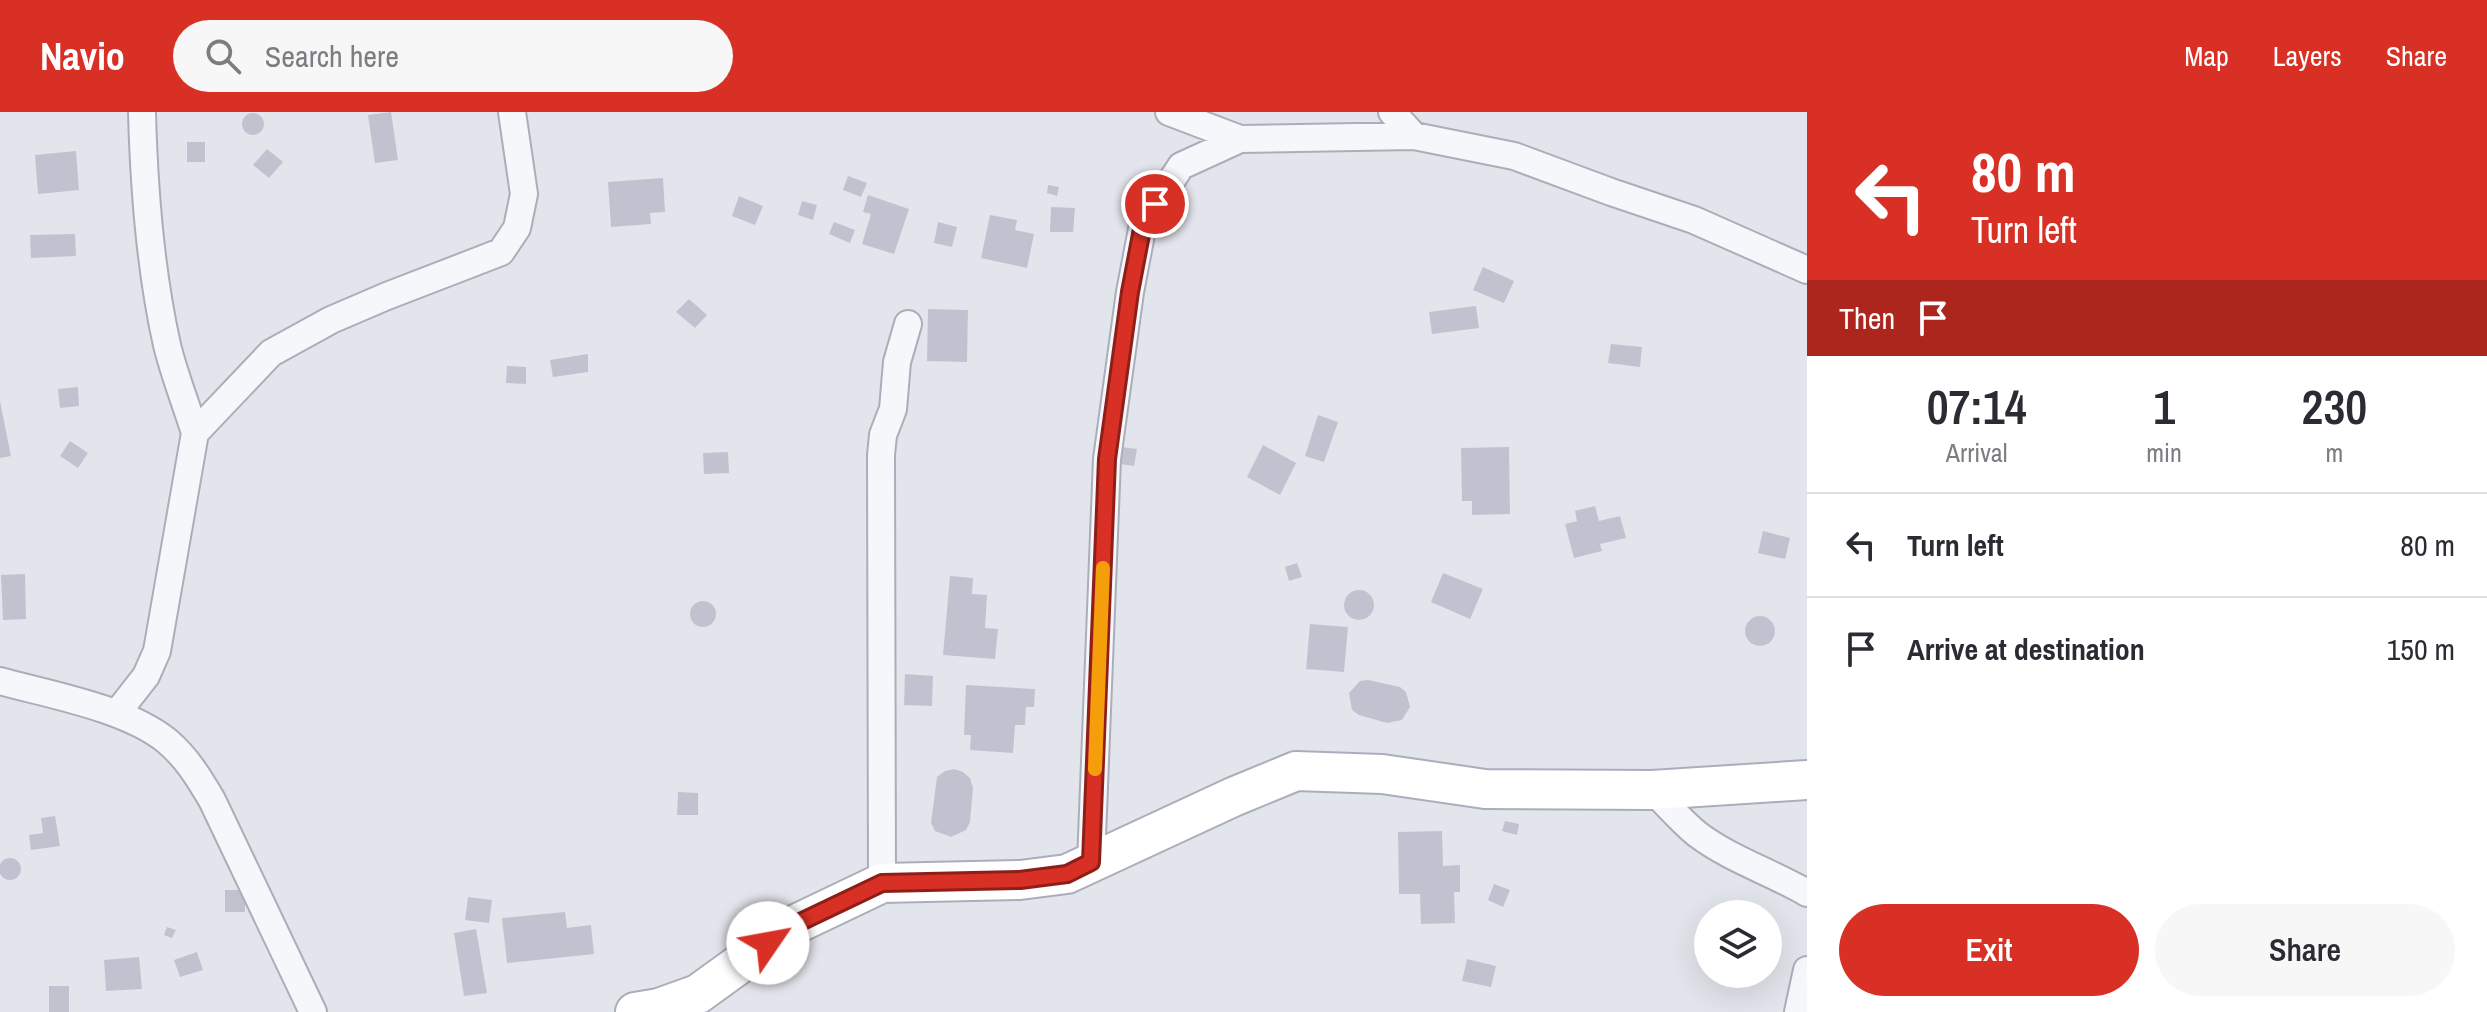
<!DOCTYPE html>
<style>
:root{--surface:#fff;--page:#f7f7f7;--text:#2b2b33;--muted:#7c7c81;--line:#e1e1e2;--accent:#d93025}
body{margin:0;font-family:"Archivo Narrow",sans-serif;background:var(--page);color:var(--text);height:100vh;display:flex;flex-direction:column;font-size:30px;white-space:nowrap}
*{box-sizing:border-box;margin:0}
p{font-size:26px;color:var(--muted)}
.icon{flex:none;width:44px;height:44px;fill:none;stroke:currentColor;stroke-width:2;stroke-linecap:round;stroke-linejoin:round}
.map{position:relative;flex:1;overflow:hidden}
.panel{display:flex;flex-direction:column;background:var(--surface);width:680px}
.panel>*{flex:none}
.guide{background:#d93025;color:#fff;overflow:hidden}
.tools{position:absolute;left:1694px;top:788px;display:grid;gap:16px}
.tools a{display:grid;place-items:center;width:88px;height:88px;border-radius:50%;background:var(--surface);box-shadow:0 8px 32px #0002;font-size:40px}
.pin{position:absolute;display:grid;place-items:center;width:68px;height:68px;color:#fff;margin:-34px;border:4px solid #fff;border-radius:50%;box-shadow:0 2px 8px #0007}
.me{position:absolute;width:88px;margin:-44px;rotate:57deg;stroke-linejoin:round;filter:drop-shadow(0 0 6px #0008)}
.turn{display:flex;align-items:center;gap:28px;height:168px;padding:0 32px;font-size:36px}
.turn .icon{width:104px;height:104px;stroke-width:2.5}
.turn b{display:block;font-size:56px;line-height:68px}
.then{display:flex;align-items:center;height:76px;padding:0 32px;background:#0003;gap:16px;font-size:30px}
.eta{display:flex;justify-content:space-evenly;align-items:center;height:136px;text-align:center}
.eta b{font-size:48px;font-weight:600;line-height:56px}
.action{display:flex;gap:16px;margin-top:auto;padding:16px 32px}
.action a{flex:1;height:92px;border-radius:48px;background:var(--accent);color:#fff;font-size:32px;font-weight:600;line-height:92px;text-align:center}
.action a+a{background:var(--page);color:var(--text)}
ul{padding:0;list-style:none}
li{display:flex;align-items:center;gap:24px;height:104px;padding:0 32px;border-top:2px solid var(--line)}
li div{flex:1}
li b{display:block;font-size:30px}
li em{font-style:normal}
header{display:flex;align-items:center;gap:48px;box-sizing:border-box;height:112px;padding:0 40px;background:var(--accent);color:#fff}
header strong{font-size:38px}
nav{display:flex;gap:44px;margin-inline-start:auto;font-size:28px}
.search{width:560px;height:72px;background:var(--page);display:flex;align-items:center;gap:20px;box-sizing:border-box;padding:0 28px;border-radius:44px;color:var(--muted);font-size:30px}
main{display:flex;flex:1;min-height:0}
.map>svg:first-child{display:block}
</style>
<header>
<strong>Navio</strong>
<div class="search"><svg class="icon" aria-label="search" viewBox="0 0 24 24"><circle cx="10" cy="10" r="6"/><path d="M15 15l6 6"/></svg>Search here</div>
<nav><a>Map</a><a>Layers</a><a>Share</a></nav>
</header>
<main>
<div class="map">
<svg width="1807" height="900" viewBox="0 0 1807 900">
<rect width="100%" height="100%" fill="#e3e5ec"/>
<!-- building -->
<path fill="#c0c3cf" d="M 391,0 L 398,48 L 375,51 L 368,3 Z
M242 12a11 11 0 1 1 22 0a11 11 0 1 1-22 0Z
M 187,30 L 205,30 L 205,50 L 187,50 Z
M 267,37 L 283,50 L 269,66 L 253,53 Z
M 76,39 L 79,78 L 38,82 L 35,43 Z
M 848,64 L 867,71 L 861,85 L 843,78 Z
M 663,66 L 665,100 L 650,101 L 651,112 L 611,115 L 608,70 Z
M 1048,73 L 1059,75 L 1057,84 L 1047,81 Z
M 868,83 L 909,97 L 894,142 L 862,132 L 871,102 L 863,100 Z
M 739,84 L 763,94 L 755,113 L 732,104 Z
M 802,89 L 817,93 L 813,108 L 798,103 Z
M 1051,95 L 1075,96 L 1073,120 L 1050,120 Z
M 990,103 L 1017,108 L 1015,118 L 1034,122 L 1027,156 L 981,146 Z
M 834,110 L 855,118 L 850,131 L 829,122 Z
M 938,110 L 957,115 L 952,135 L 934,131 Z
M 75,122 L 76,144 L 31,146 L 30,123 Z
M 1483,155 L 1514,169 L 1504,191 L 1473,178 Z
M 689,187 L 707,203 L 695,216 L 676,200 Z
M 1476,194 L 1479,216 L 1432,222 L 1429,200 Z
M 928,197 L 968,198 L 967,250 L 927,249 Z
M 1611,232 L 1642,235 L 1640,255 L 1608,251 Z
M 588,242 L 588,260 L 553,265 L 550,248 Z
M 507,254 L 526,255 L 526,272 L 506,271 Z
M 78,275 L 79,294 L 60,296 L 58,277 Z
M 0,289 L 11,344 L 0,346 Z
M 1318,303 L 1338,310 L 1324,350 L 1305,344 Z
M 70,329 L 88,341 L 78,356 L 60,344 Z
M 1263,333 L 1296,351 L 1280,383 L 1247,365 Z
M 1122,335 L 1137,337 L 1134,354 L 1120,352 Z
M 1509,335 L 1510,402 L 1472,403 L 1472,389 L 1462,389 L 1461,336 Z
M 728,340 L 729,361 L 704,362 L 703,341 Z
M 1595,394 L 1599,409 L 1620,404 L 1626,426 L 1600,432 L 1602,439 L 1574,446 L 1565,412 L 1577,409 L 1575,399 Z
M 1763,419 L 1790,426 L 1785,447 L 1758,441 Z
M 1297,451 L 1302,465 L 1289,469 L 1285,455 Z
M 1443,461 L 1483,477 L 1470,507 L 1431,490 Z
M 25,462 L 26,507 L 3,508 L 1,463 Z
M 950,464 L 973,466 L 972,482 L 987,483 L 985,516 L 998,517 L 995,547 L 943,543 Z
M1344 493a15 15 0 1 1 30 0a15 15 0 1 1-30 0Z
M690 502a13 13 0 1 1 26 0a13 13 0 1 1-26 0Z
M1745 519a15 15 0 1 1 30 0a15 15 0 1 1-30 0Z
M 1310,512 L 1348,515 L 1344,560 L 1306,557 Z
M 905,562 L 933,564 L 932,594 L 904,593 Z
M 1368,568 L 1400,575 L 1406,580 L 1410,595 L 1402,608 L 1387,611 L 1359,603 L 1352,598 L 1349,581 L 1360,569 Z
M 966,573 L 1035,577 L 1034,595 L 1026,595 L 1025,613 L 1015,613 L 1013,641 L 970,638 L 971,623 L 964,623 Z
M 954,657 L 963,660 L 970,666 L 973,676 L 970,710 L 966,718 L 951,725 L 935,719 L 931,711 L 937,665 L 945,659 Z
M 678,680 L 698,681 L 698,703 L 677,703 Z
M 55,704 L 60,734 L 31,738 L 29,723 L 43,721 L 41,706 Z
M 1505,709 L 1519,712 L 1517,723 L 1502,719 Z
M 1442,719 L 1443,754 L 1460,753 L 1460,780 L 1454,780 L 1455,811 L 1421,812 L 1420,782 L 1399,782 L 1398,720 Z
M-1 757a11 11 0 1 1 22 0a11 11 0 1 1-22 0Z
M 1494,772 L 1510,778 L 1503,795 L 1488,788 Z
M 225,778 L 245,778 L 245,800 L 225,800 Z
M 468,785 L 492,788 L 489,811 L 465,808 Z
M 565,800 L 567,816 L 591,813 L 594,842 L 507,851 L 502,806 Z
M 167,815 L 176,818 L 172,826 L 164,823 Z
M 476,817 L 487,881 L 464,884 L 454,821 Z
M 197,840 L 203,858 L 180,865 L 174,848 Z
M 139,845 L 142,877 L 106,879 L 104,848 Z
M 1467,847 L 1496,854 L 1491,875 L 1462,869 Z
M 49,874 L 69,874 L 69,900 L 49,900 Z"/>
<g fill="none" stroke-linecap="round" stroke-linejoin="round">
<defs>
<path id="street" d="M 142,0 C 144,77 150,157 167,233 C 174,262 186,292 195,321
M 1169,0 L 1240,27 L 1414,24 L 1514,44 L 1611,80 L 1694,108 L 1807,158
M 1392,0 L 1414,24
M 0,569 C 51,583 126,596 167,629 C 187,646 199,666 212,688 L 313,900
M 117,601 L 146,564 L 157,539 L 195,321 L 271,241 L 331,208 L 387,184 L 501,140 L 517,116 L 524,82 L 512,0
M 1652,678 C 1667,692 1681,709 1697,722 C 1730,747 1771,760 1807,781
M 1091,750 L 1107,347 L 1130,180 L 1143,112 L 1181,54 L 1240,27
M 882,771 L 881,343 L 883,323 L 893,297 L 897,250 L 908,212
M 1798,900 L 1807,858"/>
<path id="secondary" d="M 635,900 L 659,896 L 698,882 L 792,814 L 882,771 L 1020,768 L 1067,762 L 1233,685 L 1296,659 L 1382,662 L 1485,677 L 1652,678 L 1807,668"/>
</defs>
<!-- street casing -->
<use href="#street" stroke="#abaeba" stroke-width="30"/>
<!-- secondary casing -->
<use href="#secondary" stroke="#abaeba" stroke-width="42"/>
<!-- street -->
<use href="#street" stroke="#f6f7fa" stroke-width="26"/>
<!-- secondary -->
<use href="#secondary" stroke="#fff" stroke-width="38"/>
</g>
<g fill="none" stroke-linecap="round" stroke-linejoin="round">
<defs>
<path id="route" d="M 768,831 L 792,814 L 882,771 L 1020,768 L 1067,762 L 1091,750 L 1107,347 L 1130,180 L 1143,112 L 1155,92"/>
</defs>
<!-- route casing -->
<use href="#route" stroke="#8d1f18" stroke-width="20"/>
<!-- route -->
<use href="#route" stroke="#d93025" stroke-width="14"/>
<!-- slow -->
<path stroke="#f59e0b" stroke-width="14" d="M 1095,657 L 1103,456"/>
</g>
</svg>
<div class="tools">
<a><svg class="icon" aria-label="layers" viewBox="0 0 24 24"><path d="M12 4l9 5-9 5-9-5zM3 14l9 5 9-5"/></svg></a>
</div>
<div class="pin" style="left:1155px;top:92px;background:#d93025"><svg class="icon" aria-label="arrive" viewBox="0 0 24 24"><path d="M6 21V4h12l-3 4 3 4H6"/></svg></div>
<svg class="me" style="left:768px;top:831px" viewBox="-20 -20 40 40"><circle r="19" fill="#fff"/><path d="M0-13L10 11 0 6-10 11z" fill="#d93025"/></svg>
</div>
<section class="panel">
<div class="guide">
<div class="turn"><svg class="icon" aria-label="left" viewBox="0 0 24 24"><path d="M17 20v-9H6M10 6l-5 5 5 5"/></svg><div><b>80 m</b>Turn left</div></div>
<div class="then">Then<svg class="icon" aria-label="arrive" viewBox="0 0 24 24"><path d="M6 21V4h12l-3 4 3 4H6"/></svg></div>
</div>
<div class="eta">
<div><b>07:14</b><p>Arrival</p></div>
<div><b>1</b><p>min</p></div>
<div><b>230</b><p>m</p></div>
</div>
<ul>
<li><svg class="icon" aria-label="left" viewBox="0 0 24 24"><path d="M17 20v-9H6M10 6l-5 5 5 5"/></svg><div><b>Turn left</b></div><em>80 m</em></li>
<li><svg class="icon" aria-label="arrive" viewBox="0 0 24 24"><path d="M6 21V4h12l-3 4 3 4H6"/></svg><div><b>Arrive at destination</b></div><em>150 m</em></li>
</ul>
<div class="action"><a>Exit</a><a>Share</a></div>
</section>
</main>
